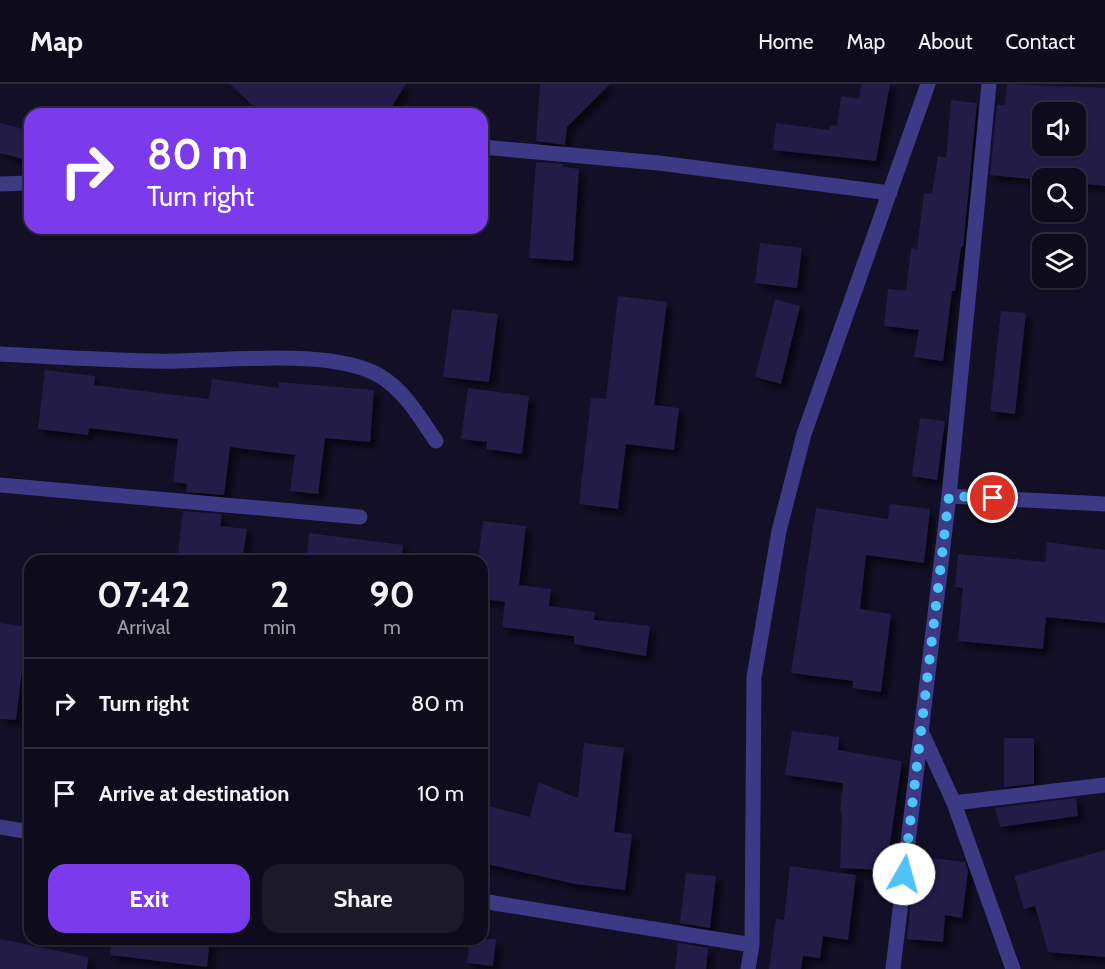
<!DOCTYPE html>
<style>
:root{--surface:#0e0b1c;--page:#1c1929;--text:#f1f3f6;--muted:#9b9ba3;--line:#2e2b3b;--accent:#7c3aed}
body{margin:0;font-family:Cabin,sans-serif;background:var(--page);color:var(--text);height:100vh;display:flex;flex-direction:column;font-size:22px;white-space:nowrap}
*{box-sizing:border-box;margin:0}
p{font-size:20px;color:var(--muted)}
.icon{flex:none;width:33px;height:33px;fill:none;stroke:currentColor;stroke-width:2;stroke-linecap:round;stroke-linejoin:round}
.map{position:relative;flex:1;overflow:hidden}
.drawer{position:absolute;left:24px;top:471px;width:464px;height:390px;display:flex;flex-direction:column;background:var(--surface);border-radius:18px;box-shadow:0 2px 4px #0004,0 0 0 2px var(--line)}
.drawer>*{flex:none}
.top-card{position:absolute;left:24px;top:24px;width:464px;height:126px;border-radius:18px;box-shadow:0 2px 4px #0004,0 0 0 2px var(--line);background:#7c3aed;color:#fff;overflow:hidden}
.fabs{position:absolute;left:1032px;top:18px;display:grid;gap:12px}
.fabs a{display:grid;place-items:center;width:54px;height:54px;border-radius:12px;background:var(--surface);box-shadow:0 2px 4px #0004,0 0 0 2px var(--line);font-size:30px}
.pin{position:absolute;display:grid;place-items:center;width:51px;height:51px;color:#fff;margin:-26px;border:3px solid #fff;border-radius:50%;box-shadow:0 2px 6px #0007}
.me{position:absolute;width:66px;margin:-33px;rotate:7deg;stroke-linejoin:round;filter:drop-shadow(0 0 4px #0008)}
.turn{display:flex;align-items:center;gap:21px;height:126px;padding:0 24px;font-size:27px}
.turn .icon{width:78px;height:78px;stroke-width:2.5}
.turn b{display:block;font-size:42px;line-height:51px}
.eta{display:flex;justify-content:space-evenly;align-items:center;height:102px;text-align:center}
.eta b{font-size:36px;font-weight:700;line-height:42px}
.action{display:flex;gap:12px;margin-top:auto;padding:12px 24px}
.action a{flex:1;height:69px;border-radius:18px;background:var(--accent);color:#fff;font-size:24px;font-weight:700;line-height:69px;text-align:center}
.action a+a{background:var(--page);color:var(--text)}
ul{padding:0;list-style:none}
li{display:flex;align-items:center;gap:18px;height:90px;padding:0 24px;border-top:2px solid var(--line)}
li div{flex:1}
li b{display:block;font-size:22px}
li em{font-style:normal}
header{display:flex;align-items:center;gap:36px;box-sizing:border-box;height:84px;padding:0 30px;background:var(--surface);border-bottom:2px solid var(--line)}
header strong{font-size:28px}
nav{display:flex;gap:33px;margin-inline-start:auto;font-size:21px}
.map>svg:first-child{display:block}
</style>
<header>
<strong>Map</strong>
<nav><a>Home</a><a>Map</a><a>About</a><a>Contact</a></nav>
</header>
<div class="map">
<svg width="1105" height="885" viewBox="0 0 1105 885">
<defs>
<filter id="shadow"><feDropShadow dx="5.5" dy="5.5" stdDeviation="3" flood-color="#0009"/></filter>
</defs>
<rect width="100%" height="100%" fill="#130f26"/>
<!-- building -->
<path fill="#241b47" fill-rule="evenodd" filter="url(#shadow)" d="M 230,0 L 406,0 L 387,30 L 261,30 Z
M 540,0 L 610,0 L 567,43 L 565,61 L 536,57 Z
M 861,0 L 890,0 L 876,77 L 773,66 L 776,39 L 829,46 L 830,41 L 837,42 L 841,12 L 859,15 Z
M 1007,0 L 1105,4 L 1105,102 L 1076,99 L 1076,94 L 1042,96 L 990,91 L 997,21 L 1005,21 ZM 1042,28 L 1076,28 L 1076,62 L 1042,62 Z
M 951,16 L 977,19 L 963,163 L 961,163 L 955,207 L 952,207 L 943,277 L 914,273 L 919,246 L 884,242 L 888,205 L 906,207 L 911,164 L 917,165 L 924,109 L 932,110 L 938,72 L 946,74 Z
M 0,39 L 30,47 L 30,77 L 0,69 Z
M 536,78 L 563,80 L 563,83 L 579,85 L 573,177 L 529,174 Z
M 760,159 L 802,164 L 797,204 L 755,199 Z
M 618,212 L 667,218 L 654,321 L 679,324 L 674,366 L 626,360 L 618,425 L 579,420 L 591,314 L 606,315 Z
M 775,215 L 800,222 L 781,300 L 755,293 Z
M 452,225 L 498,230 L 489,298 L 443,293 Z
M 1001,227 L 1026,229 L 1015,330 L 990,327 Z
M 45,286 L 95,292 L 94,301 L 209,315 L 212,295 L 279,304 L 279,298 L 374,306 L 370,358 L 325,354 L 318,410 L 290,407 L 295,371 L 230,363 L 224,411 L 186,408 L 187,400 L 173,398 L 178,355 L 89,344 L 88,351 L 38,345 Z
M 468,304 L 529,312 L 522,370 L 486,365 L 487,358 L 461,355 Z
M 920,334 L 945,337 L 937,396 L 912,392 Z
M 890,420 L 930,425 L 924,479 L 866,471 L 860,525 L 891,530 L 881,608 L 852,604 L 853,597 L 791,589 L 816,424 L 888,435 Z
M 183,427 L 222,430 L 220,442 L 247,445 L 242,477 L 177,477 Z
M 483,437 L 526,442 L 519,501 L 551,505 L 549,522 L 595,528 L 594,536 L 650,542 L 646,572 L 574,560 L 574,552 L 502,543 L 505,518 L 482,515 L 482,477 L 478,477 Z
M 309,449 L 403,461 L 402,477 L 306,477 Z
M 1047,458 L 1105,466 L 1105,539 L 1046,533 L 1043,565 L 958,557 L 963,504 L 955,503 L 958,470 L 1045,478 Z
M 0,539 L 30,543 L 30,579 L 23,578 L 16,636 L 0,635 Z
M 792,647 L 839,653 L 838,666 L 902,677 L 886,786 L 840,784 L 842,729 L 840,728 L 843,699 L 785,691 Z
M 1004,654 L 1034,654 L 1034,700 L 1004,703 Z
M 584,659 L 624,664 L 614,748 L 632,750 L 625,806 L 575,800 L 482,779 L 482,720 L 530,733 L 539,698 L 578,714 Z
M 1076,714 L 1078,732 L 1000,743 L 995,724 Z
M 1105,766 L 1105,873 L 1048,868 L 1035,822 L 1024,825 L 1014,792 Z
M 916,772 L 965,778 L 968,787 L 962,834 L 945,831 L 943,858 L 907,855 Z
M 790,782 L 856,791 L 848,856 L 823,852 L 820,874 L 803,872 L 801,885 L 769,885 L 776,835 L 784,836 Z
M 686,789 L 716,792 L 710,844 L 680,839 Z
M 0,855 L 88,873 L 87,885 L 0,885 Z
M 111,855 L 210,855 L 207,883 L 110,871 Z
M 470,855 L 496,855 L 493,882 L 467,879 Z
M 678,859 L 708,864 L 706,885 L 675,885 Z"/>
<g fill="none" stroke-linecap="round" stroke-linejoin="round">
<!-- minor -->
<path stroke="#3d3a85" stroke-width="15" d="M 482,63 L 659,79 L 890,109
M 0,100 L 30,99
M 0,270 C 52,273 103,276 155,277 C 214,279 331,262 380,292 C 405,307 420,334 436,357
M 0,401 L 360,433
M 949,412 L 1105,420
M 921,647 L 954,719 L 1013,885
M 954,719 L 1105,701
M 0,743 L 30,748
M 482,817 L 752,861
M 748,885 L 752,861 L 754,593 L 779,447 L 804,350 L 928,0
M 893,885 L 949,412 L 989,0"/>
</g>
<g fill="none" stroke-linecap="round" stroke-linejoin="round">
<!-- route -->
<path stroke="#4fc3f7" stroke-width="10" stroke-dasharray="0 18" d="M 904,790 L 949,412 L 993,414"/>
</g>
</svg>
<div class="fabs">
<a><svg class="icon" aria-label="sound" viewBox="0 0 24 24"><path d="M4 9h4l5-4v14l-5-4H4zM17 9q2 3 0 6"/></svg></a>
<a><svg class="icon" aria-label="search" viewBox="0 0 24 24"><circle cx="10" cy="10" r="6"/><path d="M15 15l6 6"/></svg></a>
<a><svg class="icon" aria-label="layers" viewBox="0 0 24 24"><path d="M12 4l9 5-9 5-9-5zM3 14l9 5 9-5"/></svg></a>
</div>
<div class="pin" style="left:993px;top:414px;background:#d93025"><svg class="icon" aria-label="arrive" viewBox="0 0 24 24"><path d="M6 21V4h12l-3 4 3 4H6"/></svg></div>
<svg class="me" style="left:904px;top:790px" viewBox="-20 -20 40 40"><circle r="19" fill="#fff"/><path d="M0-13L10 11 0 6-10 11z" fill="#4fc3f7"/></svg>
<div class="top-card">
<div class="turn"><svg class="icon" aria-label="right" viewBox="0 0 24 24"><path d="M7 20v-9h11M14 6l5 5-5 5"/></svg><div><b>80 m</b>Turn right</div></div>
</div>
<section class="drawer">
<div class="eta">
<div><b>07:42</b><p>Arrival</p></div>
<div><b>2</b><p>min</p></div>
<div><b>90</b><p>m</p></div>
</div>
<ul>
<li><svg class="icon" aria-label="right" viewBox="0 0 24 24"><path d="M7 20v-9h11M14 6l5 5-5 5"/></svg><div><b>Turn right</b></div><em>80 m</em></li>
<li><svg class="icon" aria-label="arrive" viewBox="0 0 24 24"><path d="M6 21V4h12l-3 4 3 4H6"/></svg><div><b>Arrive at destination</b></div><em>10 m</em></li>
</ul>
<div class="action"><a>Exit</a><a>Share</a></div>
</section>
</div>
